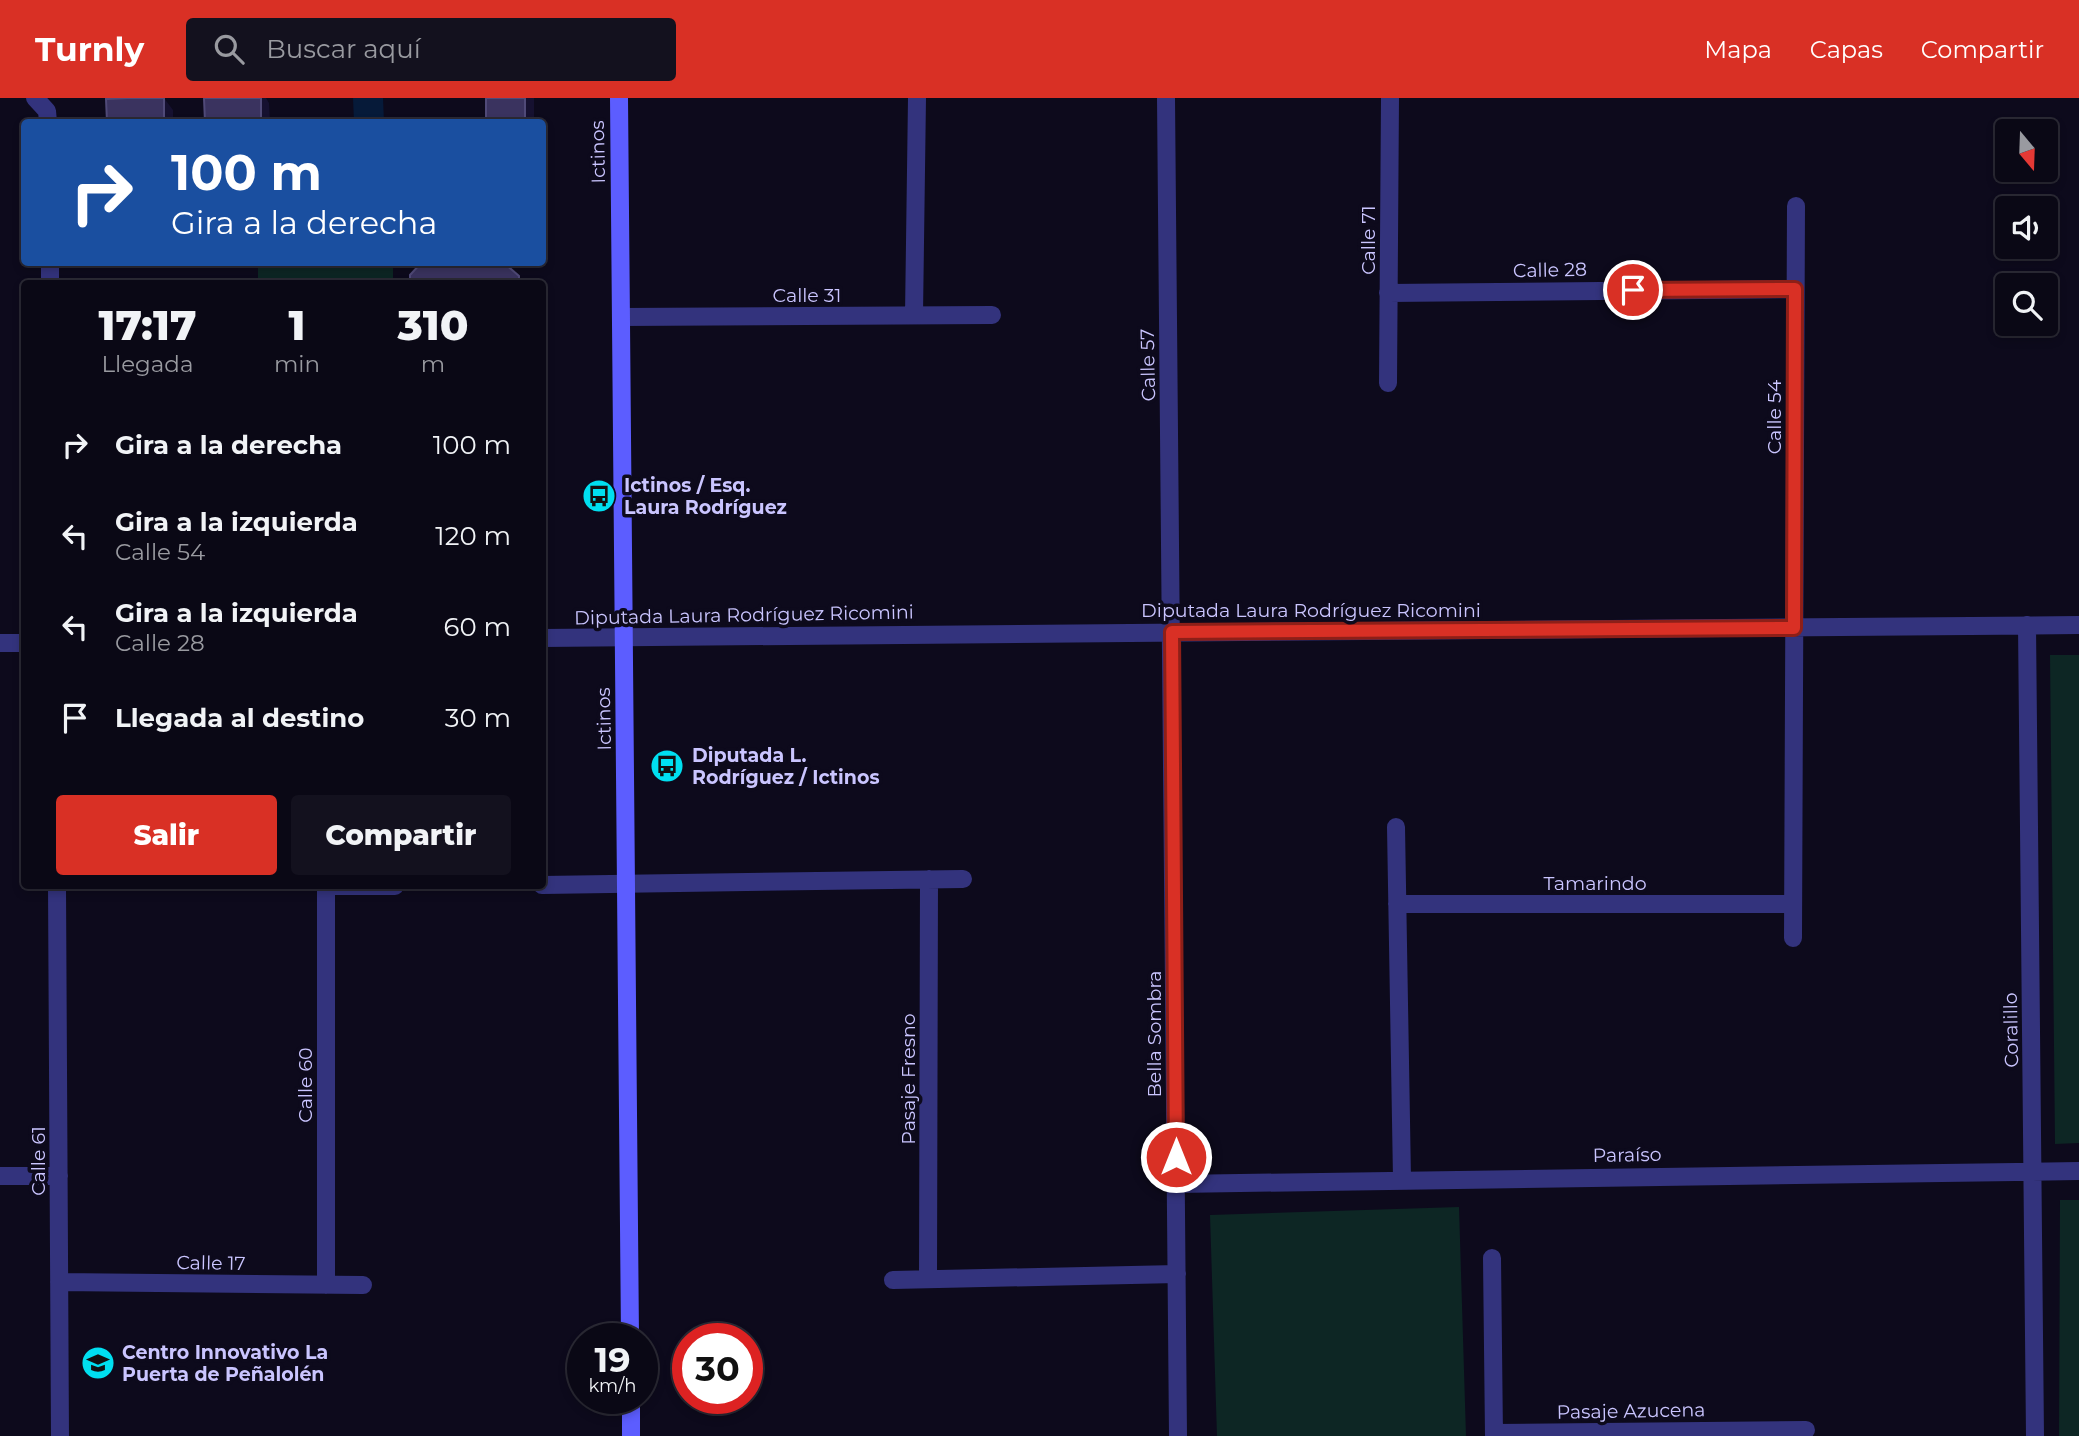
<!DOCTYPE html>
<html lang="es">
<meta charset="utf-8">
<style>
:root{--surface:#0a0815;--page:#13111e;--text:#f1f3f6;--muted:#999aa0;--line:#2a2934;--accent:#d93025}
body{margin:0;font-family:Montserrat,sans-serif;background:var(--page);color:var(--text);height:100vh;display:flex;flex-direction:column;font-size:26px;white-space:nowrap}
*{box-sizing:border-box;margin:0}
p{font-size:23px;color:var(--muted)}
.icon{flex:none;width:38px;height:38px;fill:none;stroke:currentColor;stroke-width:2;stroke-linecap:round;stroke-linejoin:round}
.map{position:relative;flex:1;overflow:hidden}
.details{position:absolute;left:21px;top:182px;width:525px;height:609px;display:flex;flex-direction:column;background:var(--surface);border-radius:7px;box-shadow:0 4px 10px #0003,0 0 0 2px var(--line)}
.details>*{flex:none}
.top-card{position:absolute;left:21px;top:21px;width:525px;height:147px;border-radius:7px;box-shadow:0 4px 10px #0003,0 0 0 2px var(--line);background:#1a4fa0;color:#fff;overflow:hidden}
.needle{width:46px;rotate:161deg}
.buttons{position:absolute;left:1995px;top:21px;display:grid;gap:14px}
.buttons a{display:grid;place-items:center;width:63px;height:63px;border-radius:7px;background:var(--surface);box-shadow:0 4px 10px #0003,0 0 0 2px var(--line);font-size:35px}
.speed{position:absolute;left:567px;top:1225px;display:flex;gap:14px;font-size:35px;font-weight:700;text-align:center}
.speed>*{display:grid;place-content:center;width:91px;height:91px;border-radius:50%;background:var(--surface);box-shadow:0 4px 10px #0003,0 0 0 2px var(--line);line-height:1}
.speed small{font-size:18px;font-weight:400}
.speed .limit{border:10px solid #d22;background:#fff;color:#111}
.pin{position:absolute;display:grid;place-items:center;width:60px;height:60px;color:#fff;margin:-30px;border:4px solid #fff;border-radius:50%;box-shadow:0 2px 7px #0007}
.me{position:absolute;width:77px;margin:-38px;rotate:0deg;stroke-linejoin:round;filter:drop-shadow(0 0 5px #0008)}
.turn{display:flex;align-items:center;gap:24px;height:147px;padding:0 35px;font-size:32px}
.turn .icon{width:91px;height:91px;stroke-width:2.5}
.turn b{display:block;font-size:49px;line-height:60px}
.eta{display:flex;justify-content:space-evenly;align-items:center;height:119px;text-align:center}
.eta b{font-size:42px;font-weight:800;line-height:49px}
.primary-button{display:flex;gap:14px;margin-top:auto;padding:14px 35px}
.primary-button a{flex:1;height:80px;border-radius:7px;background:var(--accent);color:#fff;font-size:28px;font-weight:800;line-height:80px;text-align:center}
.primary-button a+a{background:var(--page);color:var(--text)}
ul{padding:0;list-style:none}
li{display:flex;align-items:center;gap:21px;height:91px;padding:0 35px}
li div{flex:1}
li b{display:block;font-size:26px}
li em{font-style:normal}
header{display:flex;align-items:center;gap:42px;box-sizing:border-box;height:98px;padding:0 35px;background:var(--accent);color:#fff}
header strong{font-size:33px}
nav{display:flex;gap:38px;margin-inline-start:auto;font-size:24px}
.search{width:490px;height:63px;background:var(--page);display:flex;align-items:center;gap:18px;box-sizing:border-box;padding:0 24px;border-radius:7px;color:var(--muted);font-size:26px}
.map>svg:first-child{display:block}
</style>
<header>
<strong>Turnly</strong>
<div class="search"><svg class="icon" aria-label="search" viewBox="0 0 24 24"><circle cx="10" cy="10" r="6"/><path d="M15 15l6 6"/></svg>Buscar aquí</div>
<nav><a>Mapa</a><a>Capas</a><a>Compartir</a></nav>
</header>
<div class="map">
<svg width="2079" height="1338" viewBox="0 0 2079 1338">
<rect width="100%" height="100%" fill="#0d0a1c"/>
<!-- green -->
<path fill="#0d2624" d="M 258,165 L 393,165 L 393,185 L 258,185 Z
M 2050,557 L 2079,557 L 2079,1045 L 2055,1046 Z
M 2060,1102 L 2079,1102 L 2079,1338 L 2059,1338 Z
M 1459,1109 L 1466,1338 L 1217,1338 L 1210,1117 Z"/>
<!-- water -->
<path fill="#061a39" d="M 353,0 L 383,0 L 384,24 L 354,24 Z"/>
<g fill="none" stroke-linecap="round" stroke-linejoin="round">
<!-- street -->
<path stroke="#33337d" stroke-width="18" d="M 35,0 L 47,13 L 48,24
M 1166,0 L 1178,1338
M 50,164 L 50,186
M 1388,195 L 1795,191
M 914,217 L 917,0
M 621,219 L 992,217
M 1388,285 L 1390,0
M 2027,527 L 2035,1338
M 542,540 L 2079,527
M 0,545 L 24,545
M 1396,729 L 1402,1081
M 542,787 L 963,781
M 57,788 L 60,1338
M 1397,806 L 1793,806
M 1793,840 L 1796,108
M 0,1078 L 59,1078
M 1176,1086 L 2079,1073
M 1492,1160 L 1494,1338
M 928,1181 L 929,781
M 893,1182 L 1177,1176
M 59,1184 L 363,1187
M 326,1187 L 326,788 L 395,788
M 1494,1335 L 1806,1332"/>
<!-- secondary -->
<path stroke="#5c5dff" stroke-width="18" d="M 619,0 L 630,1241
M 631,1300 L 631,1338"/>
</g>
<!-- shaded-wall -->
<path fill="#161130" d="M 164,0 L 173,12 L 173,24 L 164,24 Z
M 261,0 L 266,0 L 269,5 L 270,24 L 261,24 Z
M 525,0 L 534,0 L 534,24 L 525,24 Z
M 503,164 L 508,164 L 511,169 L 511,177 Z"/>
<!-- building -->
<path fill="#3a335f" stroke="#504a78" stroke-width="2" d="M 128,0 L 164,0 L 164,24 L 107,24 L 106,1 Z
M 204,0 L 261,0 L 261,24 L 205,24 Z
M 486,0 L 525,0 L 525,24 L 419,24 L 486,24 Z
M 422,164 L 503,164 L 519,178 L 519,186 L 410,186 L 410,177 Z"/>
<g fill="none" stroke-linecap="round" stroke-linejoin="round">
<defs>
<path id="route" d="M 1176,1059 L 1172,534 L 1794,530 L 1795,191 L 1633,192"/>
</defs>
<!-- route casing -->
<use href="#route" stroke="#8d1f18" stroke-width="18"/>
<!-- route -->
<use href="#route" stroke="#d93025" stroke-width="12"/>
</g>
<!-- icons -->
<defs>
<symbol id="bus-disc" viewBox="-11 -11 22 22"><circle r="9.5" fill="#00dff0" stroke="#0d0a1c"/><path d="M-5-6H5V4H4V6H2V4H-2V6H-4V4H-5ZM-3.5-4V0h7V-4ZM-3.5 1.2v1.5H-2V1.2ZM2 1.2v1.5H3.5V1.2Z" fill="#111"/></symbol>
<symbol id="school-disc" viewBox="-11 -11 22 22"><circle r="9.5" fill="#00dff0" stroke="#0d0a1c"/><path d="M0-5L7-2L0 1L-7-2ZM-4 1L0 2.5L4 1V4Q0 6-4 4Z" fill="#111"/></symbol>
</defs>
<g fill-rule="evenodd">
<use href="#bus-disc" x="580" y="379" width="38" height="38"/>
<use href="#bus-disc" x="648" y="649" width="38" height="38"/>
<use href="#school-disc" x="79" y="1246" width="38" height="38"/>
</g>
<g text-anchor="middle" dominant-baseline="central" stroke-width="7" stroke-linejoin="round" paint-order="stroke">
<!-- street labels -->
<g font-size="19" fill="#cac5ff" stroke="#0d0a1c">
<text transform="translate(598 54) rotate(-91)">Ictinos</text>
<text transform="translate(1368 142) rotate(-90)">Calle 71</text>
<text transform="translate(1550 172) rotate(-1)">Calle 28</text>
<text x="807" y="197">Calle 31</text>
<text transform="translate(1148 267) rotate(-91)">Calle 57</text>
<text transform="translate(1774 319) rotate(-90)">Calle 54</text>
<text x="1311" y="512">Diputada Laura Rodríguez Ricomini</text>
<text transform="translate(744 517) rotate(-1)">Diputada Laura Rodríguez Ricomini</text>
<text transform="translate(604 621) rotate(-91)">Ictinos</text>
<text x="1595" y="785">Tamarindo</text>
<text transform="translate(2011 932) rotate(-91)">Coralillo</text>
<text transform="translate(1154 936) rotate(-90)">Bella Sombra</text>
<text transform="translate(908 981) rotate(-90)">Pasaje Fresno</text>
<text transform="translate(305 987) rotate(-90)">Calle 60</text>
<text transform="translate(1627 1057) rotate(-1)">Paraíso</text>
<text transform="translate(38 1063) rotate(-90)">Calle 61</text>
<text transform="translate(211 1165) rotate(1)">Calle 17</text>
<text transform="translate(1631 1313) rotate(-1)">Pasaje Azucena</text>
</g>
<!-- poi labels -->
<g font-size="19" font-weight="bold" fill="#cac5ff" stroke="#0d0a1c" text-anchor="start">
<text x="624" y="387">Ictinos / Esq.<tspan x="624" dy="22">Laura Rodríguez</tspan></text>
<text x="692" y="657">Diputada L.<tspan x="692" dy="22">Rodríguez / Ictinos</tspan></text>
<text x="122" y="1254">Centro Innovativo La<tspan x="122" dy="22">Puerta de Peñalolén</tspan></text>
</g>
</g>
</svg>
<div class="buttons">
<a><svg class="needle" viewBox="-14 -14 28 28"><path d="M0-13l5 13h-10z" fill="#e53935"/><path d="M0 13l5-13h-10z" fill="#999aa0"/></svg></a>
<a><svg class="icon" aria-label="sound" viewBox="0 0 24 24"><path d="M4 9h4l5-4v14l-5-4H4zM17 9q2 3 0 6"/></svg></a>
<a><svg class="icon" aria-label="search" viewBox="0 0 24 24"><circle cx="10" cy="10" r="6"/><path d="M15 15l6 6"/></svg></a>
</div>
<div class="speed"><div>19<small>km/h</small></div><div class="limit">30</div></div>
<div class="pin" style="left:1633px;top:192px;background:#d93025"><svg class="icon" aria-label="arrive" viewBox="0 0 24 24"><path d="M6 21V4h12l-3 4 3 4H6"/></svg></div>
<svg class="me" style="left:1176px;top:1059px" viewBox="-20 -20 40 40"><circle r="17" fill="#d93025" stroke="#fff" stroke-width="3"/><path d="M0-11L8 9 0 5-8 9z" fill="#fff"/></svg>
<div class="top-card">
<div class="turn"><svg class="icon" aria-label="right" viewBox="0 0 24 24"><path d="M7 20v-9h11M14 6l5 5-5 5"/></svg><div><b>100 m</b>Gira a la derecha</div></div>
</div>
<section class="details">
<div class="eta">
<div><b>17:17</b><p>Llegada</p></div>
<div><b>1</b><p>min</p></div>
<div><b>310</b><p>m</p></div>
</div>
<ul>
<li><svg class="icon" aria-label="right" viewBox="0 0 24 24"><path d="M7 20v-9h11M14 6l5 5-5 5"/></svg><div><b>Gira a la derecha</b></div><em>100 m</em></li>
<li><svg class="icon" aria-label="left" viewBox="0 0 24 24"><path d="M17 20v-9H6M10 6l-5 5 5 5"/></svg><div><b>Gira a la izquierda</b><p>Calle 54</p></div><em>120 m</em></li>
<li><svg class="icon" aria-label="left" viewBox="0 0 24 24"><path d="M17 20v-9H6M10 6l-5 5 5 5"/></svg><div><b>Gira a la izquierda</b><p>Calle 28</p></div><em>60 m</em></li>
<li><svg class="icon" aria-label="arrive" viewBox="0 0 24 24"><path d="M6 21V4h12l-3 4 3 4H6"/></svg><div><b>Llegada al destino</b></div><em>30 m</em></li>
</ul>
<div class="primary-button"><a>Salir</a><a>Compartir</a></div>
</section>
</div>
